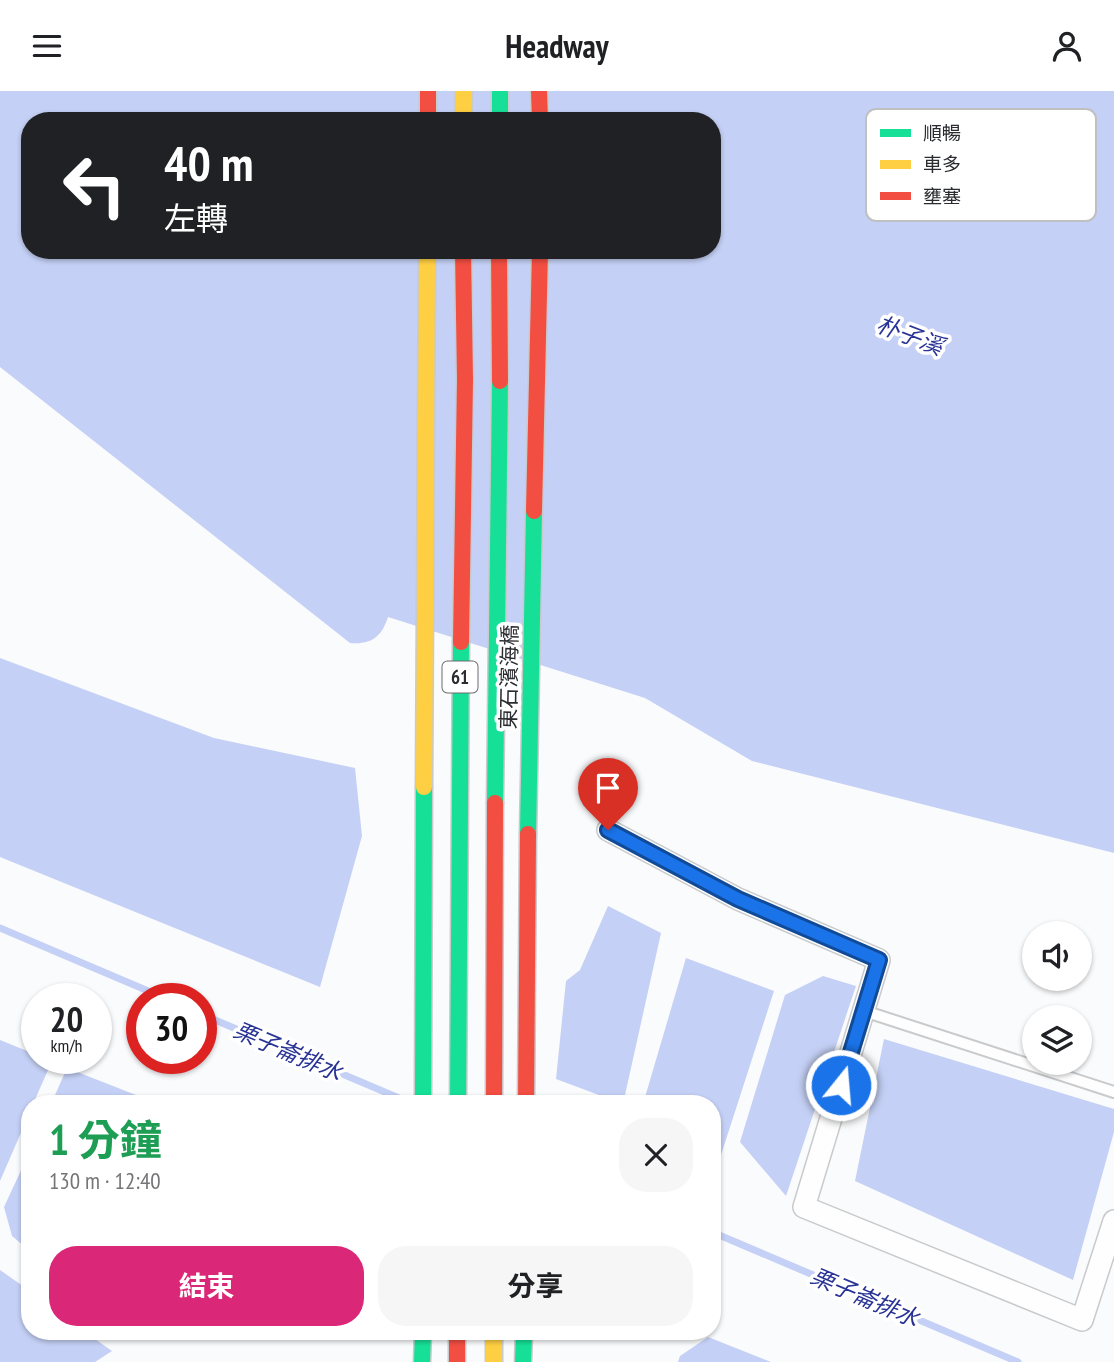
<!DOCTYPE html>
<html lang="zh-TW">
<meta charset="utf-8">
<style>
:root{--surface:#fff;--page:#f6f6f6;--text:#202124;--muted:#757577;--accent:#db2777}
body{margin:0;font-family:"PT Sans Narrow","Noto Sans TC",sans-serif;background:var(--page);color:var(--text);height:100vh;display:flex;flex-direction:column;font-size:26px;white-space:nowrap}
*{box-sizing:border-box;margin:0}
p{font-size:23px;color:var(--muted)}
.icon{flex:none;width:38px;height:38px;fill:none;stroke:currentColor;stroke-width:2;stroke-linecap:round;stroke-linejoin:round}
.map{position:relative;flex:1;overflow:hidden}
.side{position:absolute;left:21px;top:1004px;width:700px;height:245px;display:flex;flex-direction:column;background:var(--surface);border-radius:28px;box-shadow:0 2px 5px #0004}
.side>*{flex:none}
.hud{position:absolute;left:21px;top:21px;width:700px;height:147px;border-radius:28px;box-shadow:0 2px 5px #0004;background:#202124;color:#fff;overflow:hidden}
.tools{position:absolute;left:1022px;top:830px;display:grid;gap:14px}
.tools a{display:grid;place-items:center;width:70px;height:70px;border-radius:50%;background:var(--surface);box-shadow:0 2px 5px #0004;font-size:35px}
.speed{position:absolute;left:21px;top:892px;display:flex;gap:14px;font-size:35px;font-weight:700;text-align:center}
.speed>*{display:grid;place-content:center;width:91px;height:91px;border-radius:50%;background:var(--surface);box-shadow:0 2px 5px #0004;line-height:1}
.speed small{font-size:18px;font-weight:400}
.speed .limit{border:10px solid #d22;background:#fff;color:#111}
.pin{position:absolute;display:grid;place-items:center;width:60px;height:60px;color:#fff;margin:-72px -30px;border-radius:50% 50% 50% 0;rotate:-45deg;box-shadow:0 0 7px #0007}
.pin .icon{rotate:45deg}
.me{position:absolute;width:77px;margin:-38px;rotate:17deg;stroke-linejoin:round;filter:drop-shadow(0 0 5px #0008)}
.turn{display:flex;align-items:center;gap:24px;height:147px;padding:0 28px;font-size:32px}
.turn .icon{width:91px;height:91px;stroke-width:2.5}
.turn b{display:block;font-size:49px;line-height:60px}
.round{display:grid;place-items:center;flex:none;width:74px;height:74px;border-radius:28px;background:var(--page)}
.summary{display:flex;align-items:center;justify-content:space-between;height:119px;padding:0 28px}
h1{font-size:42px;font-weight:700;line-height:52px;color:#1e9e55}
.cta{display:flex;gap:14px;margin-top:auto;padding:14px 28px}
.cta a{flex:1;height:80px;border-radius:28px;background:var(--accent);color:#fff;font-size:28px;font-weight:700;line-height:80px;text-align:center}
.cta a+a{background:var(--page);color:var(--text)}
header{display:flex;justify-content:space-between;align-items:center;height:91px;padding:0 28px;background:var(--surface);font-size:32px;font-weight:700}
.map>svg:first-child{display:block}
</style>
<header><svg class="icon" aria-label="menu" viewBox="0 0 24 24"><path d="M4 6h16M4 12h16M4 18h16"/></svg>Headway<svg class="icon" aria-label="person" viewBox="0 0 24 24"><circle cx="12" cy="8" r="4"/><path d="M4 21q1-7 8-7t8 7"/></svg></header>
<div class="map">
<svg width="1114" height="1271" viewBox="0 0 1114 1271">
<rect width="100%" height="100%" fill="#fafbfc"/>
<!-- water -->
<path fill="#c4d0f5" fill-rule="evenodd" d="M 0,0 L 1114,0 L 1114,762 L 752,670 L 645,607 L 388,526 C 382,545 372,554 350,552 L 0,276 ZM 30,30 L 712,30 L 712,159 L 30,159 Z
M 0,567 L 214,647 L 355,677 L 362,745 L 320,896 L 0,766 Z
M 608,815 L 661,842 L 623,1013 L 556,988 L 566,890 L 580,879 Z
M 686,867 L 774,900 L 720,1067 L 712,1064 L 712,1013 L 643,1013 Z
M 823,885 L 856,895 L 786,1105 L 740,1051 L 785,904 Z
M 884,948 L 1114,1018 L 1114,1041 L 1073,1189 L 855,1090 Z
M 0,949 L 37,964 L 37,968 L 52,970 L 33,1013 L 30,1013 L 30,1021 L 0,1090 Z
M 67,977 L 159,1013 L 51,1013 Z
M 30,1060 L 30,1160 L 12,1145 L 4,1116 Z
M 0,1179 L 30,1200 L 30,1241 L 85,1241 L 112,1260 L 95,1271 L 0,1271 Z
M 708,1246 L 771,1271 L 678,1271 L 680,1265 Z"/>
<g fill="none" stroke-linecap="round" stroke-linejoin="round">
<!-- stream -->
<path stroke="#c4d0f5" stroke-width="7" d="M 0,837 L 167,908
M 201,923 L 413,1013
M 712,1141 L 1018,1271"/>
<defs>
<path id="lane" d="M 864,920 L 1114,1001"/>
<path id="street" d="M 608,739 L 738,808 L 879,869 L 804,1116 L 1082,1229 L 1114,1130"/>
<path id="fast" d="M 500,0 L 500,30
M 495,712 L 500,290
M 528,743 L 534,420
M 423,1013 L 424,696
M 458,1013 L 461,551
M 422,1271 L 423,1241
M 523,1271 L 524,1241"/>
<path id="slow" d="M 463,30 L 464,0
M 424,696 L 427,159
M 494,1241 L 494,1271"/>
<path id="jam" d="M 428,0 L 428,30
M 539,0 L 540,30
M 499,159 L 500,290
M 534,420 L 540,159
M 461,551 L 465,288 L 463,159
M 494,1013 L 495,712
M 526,1013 L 528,743
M 457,1241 L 457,1271"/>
</defs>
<!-- lane casing -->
<use href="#lane" stroke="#c8cacc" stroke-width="14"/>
<!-- street casing -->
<use href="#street" stroke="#c8cacc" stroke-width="24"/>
<!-- fast casing -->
<use href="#fast" stroke="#c8cacc" stroke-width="19"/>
<!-- slow casing -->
<use href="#slow" stroke="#c8cacc" stroke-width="19"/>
<!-- jam casing -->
<use href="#jam" stroke="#c8cacc" stroke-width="19"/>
<!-- lane -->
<use href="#lane" stroke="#fefeff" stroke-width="10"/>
<!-- street -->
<use href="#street" stroke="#fefeff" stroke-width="21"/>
<!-- fast -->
<use href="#fast" stroke="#16e098" stroke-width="16"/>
<!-- slow -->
<use href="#slow" stroke="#ffcf43" stroke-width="16"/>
<!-- jam -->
<use href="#jam" stroke="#f24e42" stroke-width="16"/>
</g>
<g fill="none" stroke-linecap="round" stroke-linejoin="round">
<defs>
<path id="route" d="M 608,739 L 738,808 L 879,869 L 841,994"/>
</defs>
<!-- route casing -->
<use href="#route" stroke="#114b97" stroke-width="18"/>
<!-- route -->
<use href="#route" stroke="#1a73e8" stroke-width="12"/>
</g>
<g text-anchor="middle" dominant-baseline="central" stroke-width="7" stroke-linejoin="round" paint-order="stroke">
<!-- shield labels -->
<rect fill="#fff" stroke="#6a6b6e" stroke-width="2" x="442.5" y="570.5" width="35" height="31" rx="5"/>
<g font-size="19" font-weight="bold" fill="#2a2c30">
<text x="460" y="586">61</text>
</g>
<!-- street labels -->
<g font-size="21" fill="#2a2c30" stroke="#fff">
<text transform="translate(509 586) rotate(-89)">東石濱海橋</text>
</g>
<!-- water labels -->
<g font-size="23" font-style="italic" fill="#283395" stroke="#fff">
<text transform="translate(910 244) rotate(21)">朴子溪</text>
<text transform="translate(288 960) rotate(23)">栗子崙排水</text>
<text transform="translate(865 1206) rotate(23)">栗子崙排水</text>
</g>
</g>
<!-- legend -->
<rect x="866" y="18" width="230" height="112" rx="10" fill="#fff" stroke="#bfc0c1" stroke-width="2"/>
<rect x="880" y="38" width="31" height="8" fill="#16e098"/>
<rect x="880" y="69" width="31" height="9" fill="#ffcf43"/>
<rect x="880" y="101" width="31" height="8" fill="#f24e42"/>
<g font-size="19" fill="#2a2c30">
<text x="923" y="49">順暢</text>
<text x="923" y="80">車多</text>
<text x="923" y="112">壅塞</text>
</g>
</svg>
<div class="tools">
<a><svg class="icon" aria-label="sound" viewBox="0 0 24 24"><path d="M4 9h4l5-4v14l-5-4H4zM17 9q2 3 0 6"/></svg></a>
<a><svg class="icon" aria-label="layers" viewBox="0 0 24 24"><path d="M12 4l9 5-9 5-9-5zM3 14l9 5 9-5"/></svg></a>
</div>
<div class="speed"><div>20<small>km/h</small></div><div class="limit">30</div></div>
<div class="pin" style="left:608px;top:739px;background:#d93025"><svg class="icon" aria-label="arrive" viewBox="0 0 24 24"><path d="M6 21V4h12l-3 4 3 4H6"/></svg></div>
<svg class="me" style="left:841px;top:994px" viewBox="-20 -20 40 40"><circle r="17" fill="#1a73e8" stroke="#fff" stroke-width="3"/><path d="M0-11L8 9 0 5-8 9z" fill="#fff"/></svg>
<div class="hud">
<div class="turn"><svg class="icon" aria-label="left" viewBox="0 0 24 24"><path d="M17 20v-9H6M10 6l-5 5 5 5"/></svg><div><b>40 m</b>左轉</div></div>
</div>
<section class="side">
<div class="summary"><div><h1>1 分鐘</h1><p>130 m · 12:40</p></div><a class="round"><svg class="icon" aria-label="close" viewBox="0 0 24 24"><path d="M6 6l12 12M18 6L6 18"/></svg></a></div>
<div class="cta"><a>結束</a><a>分享</a></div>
</section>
</div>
